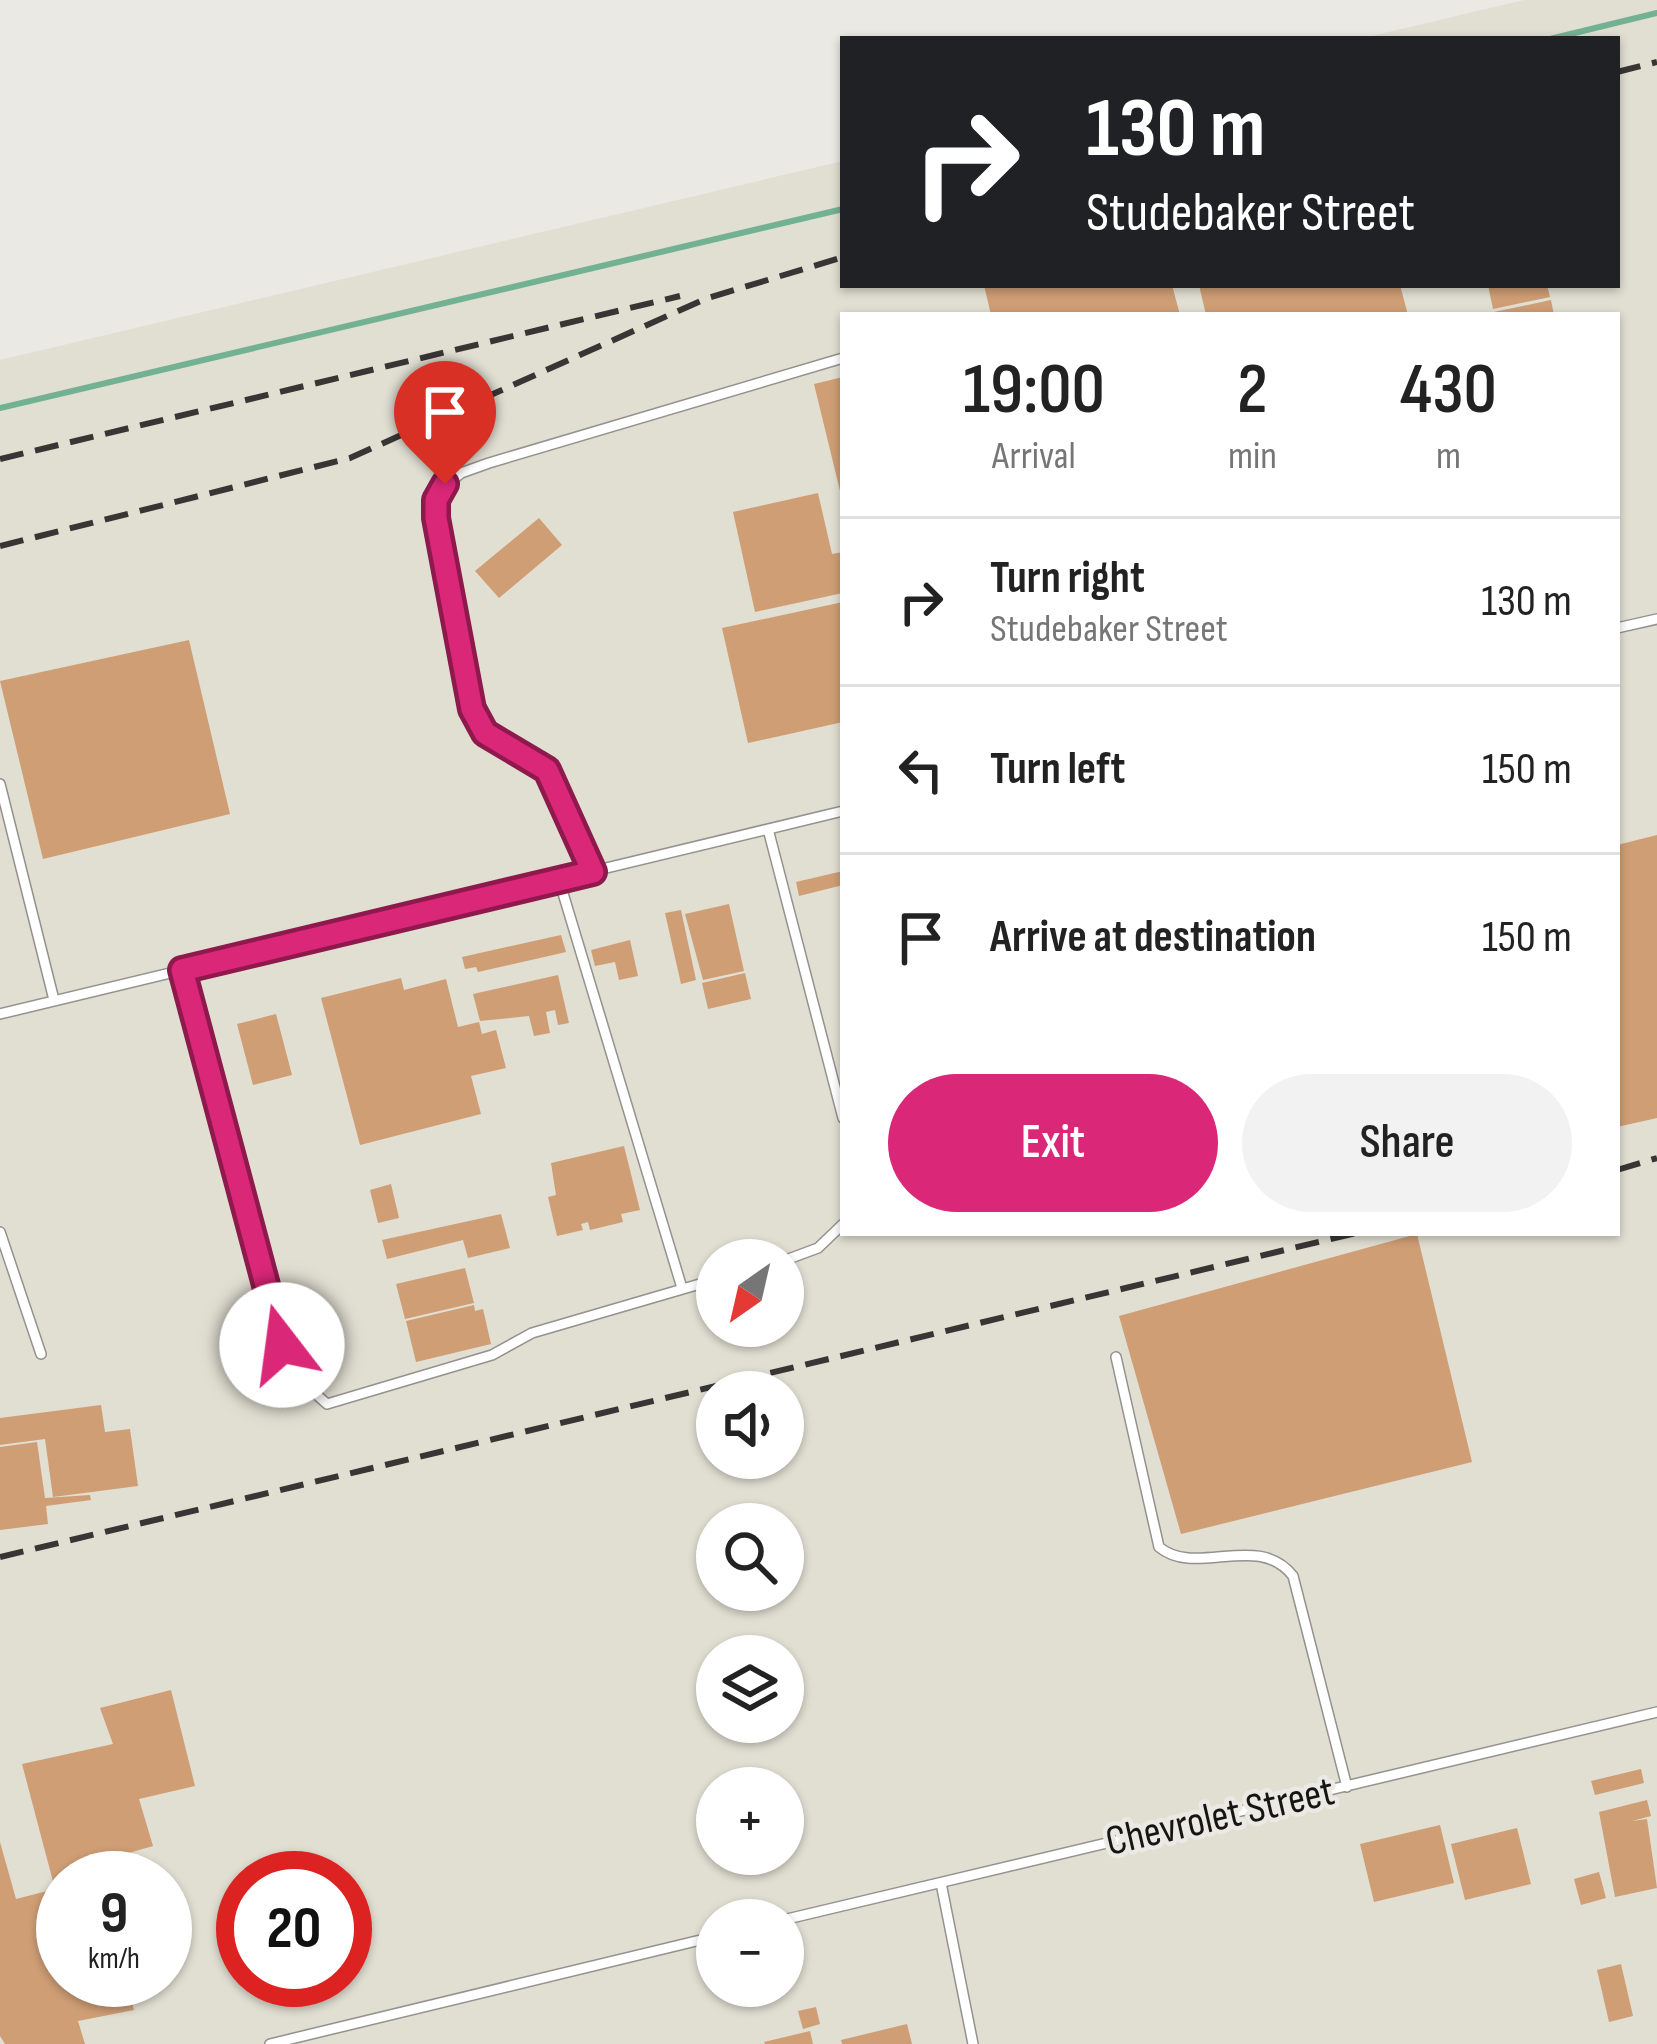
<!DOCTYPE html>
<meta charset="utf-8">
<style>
:root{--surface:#fff;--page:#f2f2f2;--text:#222;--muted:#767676;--line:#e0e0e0;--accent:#db2777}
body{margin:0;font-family:"Sofia Sans Condensed",sans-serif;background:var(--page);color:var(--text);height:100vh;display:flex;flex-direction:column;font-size:45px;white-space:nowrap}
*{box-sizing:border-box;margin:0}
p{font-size:39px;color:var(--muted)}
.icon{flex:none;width:66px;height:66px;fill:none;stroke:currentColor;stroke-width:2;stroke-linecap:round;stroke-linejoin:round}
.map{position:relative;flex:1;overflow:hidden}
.drawer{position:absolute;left:840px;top:312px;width:780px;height:924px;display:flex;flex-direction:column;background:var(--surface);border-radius:0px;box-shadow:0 3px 9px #0004}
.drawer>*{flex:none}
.top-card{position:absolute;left:840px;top:36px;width:780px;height:252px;border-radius:0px;box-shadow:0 3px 9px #0004;background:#202124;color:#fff;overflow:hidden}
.needle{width:78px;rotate:214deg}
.controls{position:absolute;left:696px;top:1239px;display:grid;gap:24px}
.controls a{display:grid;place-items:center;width:108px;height:108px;border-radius:50%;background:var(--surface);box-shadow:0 3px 9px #0004;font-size:60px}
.speed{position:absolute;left:36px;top:1851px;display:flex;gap:24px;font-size:60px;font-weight:700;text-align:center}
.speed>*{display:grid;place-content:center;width:156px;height:156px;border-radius:50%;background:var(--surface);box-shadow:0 3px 9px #0004;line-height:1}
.speed small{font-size:30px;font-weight:400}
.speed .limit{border:18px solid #d22;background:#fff;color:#111}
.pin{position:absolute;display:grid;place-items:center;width:102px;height:102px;color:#fff;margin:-123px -51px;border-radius:50% 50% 50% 0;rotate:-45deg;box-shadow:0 0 12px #0007}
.pin .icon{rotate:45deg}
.me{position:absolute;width:132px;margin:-66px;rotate:345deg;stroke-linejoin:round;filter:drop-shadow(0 0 9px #0008)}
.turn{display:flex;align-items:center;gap:42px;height:252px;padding:0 48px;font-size:54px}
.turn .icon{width:156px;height:156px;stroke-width:2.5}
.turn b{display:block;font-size:84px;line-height:102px}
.eta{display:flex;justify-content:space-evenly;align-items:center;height:204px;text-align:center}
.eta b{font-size:72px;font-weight:600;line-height:84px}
.action{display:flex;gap:24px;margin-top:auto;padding:24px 48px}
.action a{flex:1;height:138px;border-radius:72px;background:var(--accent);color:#fff;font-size:48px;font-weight:600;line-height:138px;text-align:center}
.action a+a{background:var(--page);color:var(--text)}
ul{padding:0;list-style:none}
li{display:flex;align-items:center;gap:36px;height:168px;padding:0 48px;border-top:3px solid var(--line)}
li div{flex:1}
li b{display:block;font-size:45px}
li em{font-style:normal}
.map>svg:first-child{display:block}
</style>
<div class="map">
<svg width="1657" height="2044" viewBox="0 0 1657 2044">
<rect width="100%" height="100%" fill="#eae9e4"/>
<!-- built -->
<path fill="#e1ded2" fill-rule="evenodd" d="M 1524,0 L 1657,0 L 1657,2044 L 0,2044 L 0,360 L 843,161 L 843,285 L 1617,285 L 1617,39 L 1359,39 ZM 843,315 L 1617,315 L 1617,1233 L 843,1233 ZM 717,1260 L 783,1260 L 783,1326 L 717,1326 ZM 717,1392 L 783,1392 L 783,1458 L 717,1458 ZM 717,1524 L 783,1524 L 783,1590 L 717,1590 ZM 717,1656 L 783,1656 L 783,1722 L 717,1722 ZM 717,1788 L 783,1788 L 783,1854 L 717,1854 ZM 63,1878 L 165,1878 L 165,1980 L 63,1980 ZM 243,1878 L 345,1878 L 345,1980 L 243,1980 ZM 717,1920 L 783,1920 L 783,1986 L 717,1986 Z"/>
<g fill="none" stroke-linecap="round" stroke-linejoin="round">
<!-- stream -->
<path stroke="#72b293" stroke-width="6" d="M 1550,39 L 1657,13
M 0,408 L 843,209"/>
</g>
<!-- building -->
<path fill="#cf9e75" d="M 984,285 L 1172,285 L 1180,315 L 991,315 Z
M 1199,285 L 1400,285 L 1408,315 L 1206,315 Z
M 1488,285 L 1547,285 L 1550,297 L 1493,309 Z
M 1551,300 L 1554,315 L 1489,315 L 1489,313 Z
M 843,377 L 843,494 L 841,495 L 814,384 Z
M 818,493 L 832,554 L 843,552 L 843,593 L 755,612 L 733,512 Z
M 539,518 L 562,545 L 499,598 L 475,571 Z
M 843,602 L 843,722 L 748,743 L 722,628 Z
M 189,640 L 230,814 L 43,859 L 0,681 Z
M 1657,835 L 1657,1118 L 1617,1127 L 1617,845 Z
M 843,871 L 843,885 L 799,896 L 796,882 Z
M 729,904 L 744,971 L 703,980 L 685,914 Z
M 681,910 L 696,980 L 681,984 L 665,913 Z
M 561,935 L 566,952 L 478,972 L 476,967 L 465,969 L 462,957 Z
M 630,940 L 638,976 L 619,980 L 615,962 L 595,966 L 591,950 Z
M 745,973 L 751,999 L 708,1009 L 702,983 Z
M 558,975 L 569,1023 L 558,1025 L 555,1010 L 546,1012 L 550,1033 L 534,1036 L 529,1016 L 480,1021 L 473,994 Z
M 401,978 L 404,990 L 446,979 L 458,1027 L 479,1022 L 482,1034 L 496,1030 L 506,1068 L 471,1076 L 481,1114 L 360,1145 L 321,998 Z
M 276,1014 L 292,1075 L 253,1085 L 237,1024 Z
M 624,1146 L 640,1210 L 621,1214 L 623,1222 L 590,1230 L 588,1222 L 581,1224 L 583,1230 L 557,1236 L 548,1197 L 556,1195 L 551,1163 Z
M 391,1184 L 399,1218 L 378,1223 L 370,1190 Z
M 501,1214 L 510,1248 L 468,1258 L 463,1240 L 387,1259 L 382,1240 Z
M 1417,1234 L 1472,1462 L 1181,1534 L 1119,1316 Z
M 465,1268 L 474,1303 L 405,1319 L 396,1284 Z
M 474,1305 L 475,1311 L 483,1309 L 491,1344 L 416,1362 L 406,1321 Z
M 101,1405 L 105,1432 L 130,1429 L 138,1486 L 53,1497 L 45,1439 L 0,1445 L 0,1418 Z
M 37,1442 L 45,1498 L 90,1495 L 91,1500 L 46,1506 L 48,1524 L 0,1530 L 0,1447 Z
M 171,1690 L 195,1786 L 139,1799 L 153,1846 L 94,1863 L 98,1878 L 63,1878 L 63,1980 L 126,1980 L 134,2010 L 78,2021 L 85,2044 L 5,2044 L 0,2036 L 0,1842 L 16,1899 L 55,1889 L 22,1764 L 113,1744 L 100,1708 Z
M 1641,1769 L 1644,1783 L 1595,1795 L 1591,1781 Z
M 1647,1800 L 1651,1816 L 1632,1821 L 1647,1819 L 1657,1888 L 1615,1897 L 1599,1812 Z
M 1440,1825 L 1454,1883 L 1374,1902 L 1360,1844 Z
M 1517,1828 L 1531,1884 L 1465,1900 L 1451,1844 Z
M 1599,1872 L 1606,1898 L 1581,1905 L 1574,1879 Z
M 1621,1964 L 1633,2016 L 1609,2022 L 1597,1970 Z
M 816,2007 L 820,2024 L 803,2029 L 798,2011 Z
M 907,2024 L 912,2044 L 842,2044 L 841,2040 Z
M 810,2031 L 813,2044 L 765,2044 L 764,2042 Z"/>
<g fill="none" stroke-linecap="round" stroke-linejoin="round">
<defs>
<path id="service" d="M 1617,628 L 1657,619
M 0,784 L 54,1000
M 768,829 L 843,1118
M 593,872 L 547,769 L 485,733 L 472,709 L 437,518 L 440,491 L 461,473 L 489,463 L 843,358
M 559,880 L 682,1288
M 181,971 L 282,1345 L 298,1378 L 327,1404 L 492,1355 L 532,1333 L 717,1279
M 0,1014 L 843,811
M 0,1232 L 41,1354
M 783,1261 L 818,1248 L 843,1224
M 1116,1357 L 1159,1547 C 1196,1578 1258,1531 1293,1576 L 1347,1787
M 941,1883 L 973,2044
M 783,1920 L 1657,1712
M 270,2044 L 717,1936"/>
</defs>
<!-- service casing -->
<use href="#service" stroke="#93928e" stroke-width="12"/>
<!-- service -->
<use href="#service" stroke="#fff" stroke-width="9"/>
<!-- rail -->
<path stroke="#373635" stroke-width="6" stroke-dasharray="24 12" stroke-linecap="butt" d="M 1617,72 L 1657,62
M 0,459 L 680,296
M 0,546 L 350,458 L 705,299 L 843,257
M 1617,1170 L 1657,1158
M 0,1557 L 1356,1233"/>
</g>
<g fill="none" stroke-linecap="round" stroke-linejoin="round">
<defs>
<path id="route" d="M 282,1345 L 182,970 L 593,872 L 547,770 L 485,733 L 472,709 L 436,518 L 436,500 L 445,484"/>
</defs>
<!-- route casing -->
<use href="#route" stroke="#8e194d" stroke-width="30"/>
<!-- route -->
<use href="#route" stroke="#db2777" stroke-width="21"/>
</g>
<g text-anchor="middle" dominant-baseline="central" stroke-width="9" stroke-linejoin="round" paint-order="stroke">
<!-- street labels -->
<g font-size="42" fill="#161514" stroke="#eae9e4">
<text transform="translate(1220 1817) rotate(-13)">Chevrolet Street</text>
</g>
</g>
</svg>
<div class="controls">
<a><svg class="needle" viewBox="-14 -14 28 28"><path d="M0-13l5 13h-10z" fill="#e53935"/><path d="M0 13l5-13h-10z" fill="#767676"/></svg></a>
<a><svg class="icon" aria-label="sound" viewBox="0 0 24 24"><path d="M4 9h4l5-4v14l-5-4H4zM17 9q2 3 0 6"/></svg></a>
<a><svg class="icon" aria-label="search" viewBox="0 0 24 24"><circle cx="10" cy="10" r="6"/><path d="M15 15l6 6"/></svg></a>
<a><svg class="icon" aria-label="layers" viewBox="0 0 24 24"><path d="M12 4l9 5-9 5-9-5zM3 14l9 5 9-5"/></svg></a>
<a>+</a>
<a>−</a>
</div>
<div class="speed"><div>9<small>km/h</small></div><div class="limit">20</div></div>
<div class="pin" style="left:445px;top:484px;background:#d93025"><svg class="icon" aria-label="arrive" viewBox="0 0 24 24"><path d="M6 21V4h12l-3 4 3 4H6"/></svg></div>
<svg class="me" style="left:282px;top:1345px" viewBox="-20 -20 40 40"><circle r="19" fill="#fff"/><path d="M0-13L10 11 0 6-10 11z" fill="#db2777"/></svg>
<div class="top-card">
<div class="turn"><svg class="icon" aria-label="right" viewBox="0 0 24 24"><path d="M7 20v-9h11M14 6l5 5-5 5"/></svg><div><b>130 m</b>Studebaker Street</div></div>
</div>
<section class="drawer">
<div class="eta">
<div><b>19:00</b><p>Arrival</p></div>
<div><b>2</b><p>min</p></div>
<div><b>430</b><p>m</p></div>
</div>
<ul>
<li><svg class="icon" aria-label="right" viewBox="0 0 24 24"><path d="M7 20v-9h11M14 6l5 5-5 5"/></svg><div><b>Turn right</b><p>Studebaker Street</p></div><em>130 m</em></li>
<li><svg class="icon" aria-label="left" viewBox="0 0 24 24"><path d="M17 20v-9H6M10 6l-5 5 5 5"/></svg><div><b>Turn left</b></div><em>150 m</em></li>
<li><svg class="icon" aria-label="arrive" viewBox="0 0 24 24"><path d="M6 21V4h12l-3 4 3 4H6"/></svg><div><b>Arrive at destination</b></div><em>150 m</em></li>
</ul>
<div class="action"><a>Exit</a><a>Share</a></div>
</section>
</div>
